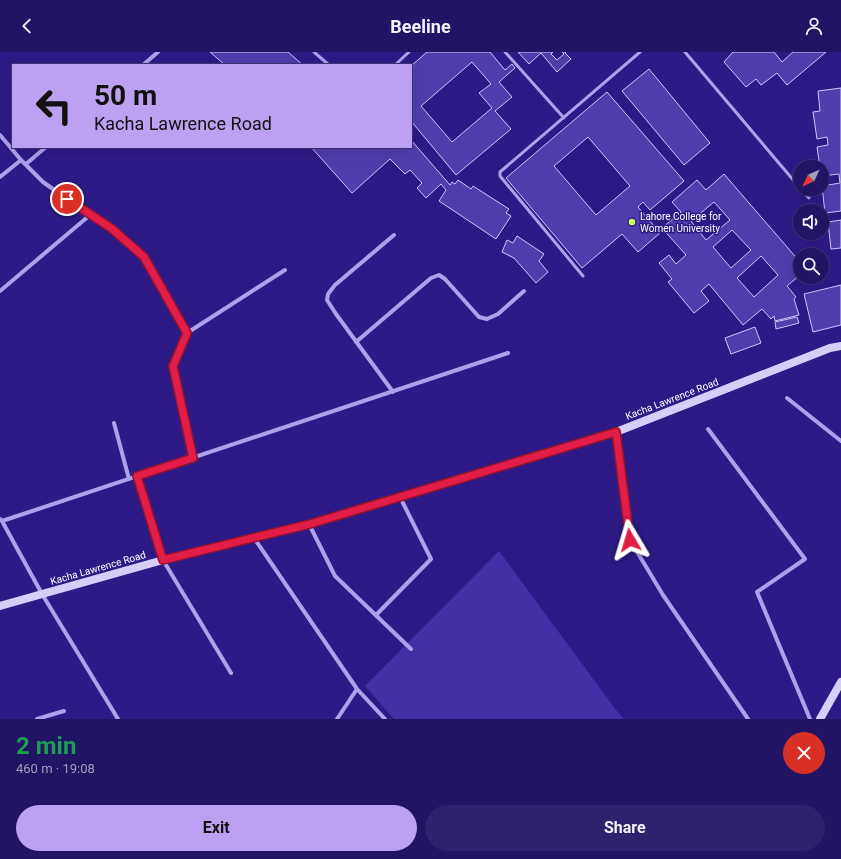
<!DOCTYPE html>
<meta charset="utf-8">
<style>
:root{--surface:#221464;--page:#2e216d;--text:#f1f3f6;--muted:#a29ebf;--line:#3f3378;--accent:#bca0f2}
body{margin:0;font-family:Roboto,sans-serif;background:var(--page);color:var(--text);height:100vh;display:flex;flex-direction:column;font-size:15px;white-space:nowrap}
*{box-sizing:border-box;margin:0}
p{font-size:13px;color:var(--muted)}
.icon{flex:none;width:22px;height:22px;fill:none;stroke:currentColor;stroke-width:2;stroke-linecap:round;stroke-linejoin:round}
.map{position:relative;height:667px;overflow:hidden}
.panel{display:flex;flex-direction:column;background:var(--surface);flex:1}
.panel>*{flex:none}
.banner{position:absolute;left:12px;top:12px;width:400px;height:84px;border-radius:0px;box-shadow:0 4px 16px #0002,0 0 0 1px var(--line);background:#bca0f2;color:#111;overflow:hidden}
.needle{width:26px;rotate:226deg}
.fabs{position:absolute;left:793px;top:108px;display:grid;gap:8px}
.fabs a{display:grid;place-items:center;width:36px;height:36px;border-radius:50%;background:var(--surface);box-shadow:0 4px 16px #0002,0 0 0 1px var(--line);font-size:20px}
.pin{position:absolute;display:grid;place-items:center;width:34px;height:34px;color:#fff;margin:-17px;border:2px solid #fff;border-radius:50%;box-shadow:0 1px 4px #0007}
.me{position:absolute;width:44px;margin:-22px;rotate:353deg;stroke-linejoin:round;filter:drop-shadow(0 0 3px #0008)}
.turn{display:flex;align-items:center;gap:14px;height:84px;padding:0 16px;font-size:18px}
.turn .icon{width:52px;height:52px;stroke-width:2.5}
.turn b{display:block;font-size:28px;line-height:34px}
.round{display:grid;place-items:center;flex:none;width:42px;height:42px;border-radius:21px;background:var(--page)}
.headline{display:flex;align-items:center;justify-content:space-between;height:68px;padding:0 16px}
h1{font-size:24px;font-weight:700;line-height:30px;color:#1e9e55}
.action{display:flex;gap:8px;margin-top:auto;padding:8px 16px}
.action a{flex:1;height:46px;border-radius:24px;background:var(--accent);color:#111;font-size:16px;font-weight:700;line-height:46px;text-align:center}
.action a+a{background:var(--page);color:var(--text)}
header{display:flex;justify-content:space-between;align-items:center;height:52px;padding:0 16px;background:var(--surface);font-size:18px;font-weight:700}
.map>svg:first-child{display:block}
</style>
<header><svg class="icon" aria-label="back" viewBox="0 0 24 24"><path d="M15 5l-7 7 7 7"/></svg>Beeline<svg class="icon" aria-label="person" viewBox="0 0 24 24"><circle cx="12" cy="8" r="4"/><path d="M4 21q1-7 8-7t8 7"/></svg></header>
<div class="map">
<svg width="841" height="667" viewBox="0 0 841 667">
<rect width="100%" height="100%" fill="#2e1a86"/>
<!-- green -->
<path fill="#4430a6" d="M 499,499 L 616,658 L 624,667 L 394,667 L 365,634 Z"/>
<!-- building -->
<path fill="#513ead" stroke="#cfc6f9" fill-rule="evenodd" d="M 210,0 L 288,0 L 303,13 L 225,13 Z
M 427,0 L 490,0 L 505,18 L 512,12 L 515,16 L 499,30 L 512,45 L 495,59 L 511,77 L 456,123 L 411,69 L 411,14 ZM 472,10 L 491,32 L 479,41 L 492,56 L 452,90 L 421,54 Z
M 518,0 L 553,0 L 551,2 L 557,8 L 564,2 L 562,0 L 566,0 L 565,1 L 571,7 L 557,20 L 541,1 L 529,12 Z
M 733,0 L 774,0 L 782,10 L 793,0 L 826,0 L 787,33 L 777,21 L 761,33 L 756,27 L 746,35 L 724,10 Z
M 649,17 L 710,91 L 684,113 L 622,39 Z
M 841,36 L 841,159 L 825,161 L 822,134 L 840,131 L 839,122 L 822,124 L 822,115 L 820,115 L 817,95 L 828,93 L 827,85 L 817,87 L 813,60 L 820,59 L 818,39 Z
M 607,40 L 684,129 L 650,158 L 643,150 L 638,155 L 660,181 L 638,200 L 622,182 L 582,216 L 506,126 ZM 588,85 L 630,134 L 596,163 L 554,114 Z
M 411,88 L 450,133 L 452,130 L 455,132 L 458,128 L 471,137 L 473,134 L 509,157 L 506,161 L 511,164 L 496,187 L 439,149 L 446,138 L 441,132 L 426,146 L 417,136 L 422,131 L 410,118 L 405,122 L 390,107 L 352,141 L 311,95 L 411,95 Z
M 724,122 L 800,210 L 800,223 L 787,234 L 796,245 L 794,247 L 799,263 L 775,269 L 774,264 L 771,267 L 762,257 L 743,273 L 709,232 L 701,239 L 709,249 L 694,261 L 668,230 L 672,227 L 659,211 L 669,203 L 676,212 L 686,203 L 662,176 L 681,160 L 672,150 L 697,128 L 706,138 ZM 714,150 L 730,168 L 706,188 L 691,169 ZM 732,178 L 751,198 L 731,216 L 713,195 ZM 761,204 L 778,223 L 754,245 L 737,226 Z
M 841,168 L 841,196 L 831,197 L 828,170 Z
M 517,184 L 544,202 L 539,209 L 548,220 L 536,231 L 514,206 L 502,200 L 507,188 L 513,191 Z
M 841,233 L 841,273 L 813,280 L 804,242 Z
M 797,265 L 799,271 L 776,277 L 775,270 Z
M 755,275 L 761,291 L 731,302 L 725,286 Z"/>
<g fill="none" stroke-linecap="round" stroke-linejoin="round">
<!-- lane -->
<path stroke="#aea1ec" stroke-width="3" d="M 314,0 L 329,13
M 505,0 L 564,66
M 685,0 L 800,136
M 395,13 L 409,0
M 801,137 L 809,146
M 583,224 L 500,124 L 500,120 L 640,0"/>
<!-- street -->
<path stroke="#aea1ec" stroke-width="4" d="M 143,13 L 158,0
M 0,83 L 21,108 L 43,130 L 90,163 L 111,176 L 144,205 L 187,281
M 26,112 L 46,95
M 0,125 L 21,108
M 0,239 L 90,163
M 187,281 L 173,314 L 193,406
M 187,281 L 285,218
M 356,290 L 431,226 L 439,223 L 445,227 L 479,265 L 487,267 L 498,262 L 524,239
M 393,340 L 336,262 L 327,248 L 328,242 L 335,233 L 394,183
M 787,346 L 841,389
M 114,371 L 129,427
M 708,377 L 805,507 L 757,540 L 810,667
M 616,380 L 630,488 L 663,543 L 748,667
M 137,424 L 163,508 L 231,621
M 0,467 L 2,469 L 508,301
M 2,469 L 42,542 L 118,667
M 309,472 L 335,524 L 411,597
M 254,486 L 357,637 L 385,667
M 376,563 L 431,507 L 400,445
M 37,667 L 64,659
M 337,667 L 357,637"/>
<!-- secondary -->
<path stroke="#d6cdf9" stroke-width="8" d="M 0,554 L 163,508 L 309,472 L 616,380 L 830,296 L 841,294
M 820,667 L 841,630"/>
</g>
<g fill="none" stroke-linecap="round" stroke-linejoin="round">
<defs>
<path id="route" d="M 67,147 L 111,176 L 144,205 L 187,281 L 173,314 L 193,406 L 137,424 L 163,508 L 310,472 L 616,380 L 630,488"/>
</defs>
<!-- route casing -->
<use href="#route" stroke="#92132f" stroke-width="10"/>
<!-- route -->
<use href="#route" stroke="#e11d48" stroke-width="7"/>
</g>
<!-- markers -->
<circle fill="#c8fe5d" stroke="#2e1a86" stroke-width="1.5" cx="632" cy="170" r="4"/>
<g text-anchor="middle" dominant-baseline="central" stroke-width="3" stroke-linejoin="round" paint-order="stroke">
<!-- poi labels -->
<g font-size="10" fill="#fff" stroke="#2e1a86" text-anchor="start">
<text x="640" y="164">Lahore College for<tspan x="640" dy="12">Women University</tspan></text>
</g>
<!-- street labels -->
<g font-size="10" fill="#fff" stroke="#2e1a86">
<text transform="translate(672 347) rotate(-21)">Kacha Lawrence Road</text>
<text transform="translate(98 516) rotate(-16)">Kacha Lawrence Road</text>
</g>
</g>
</svg>
<div class="fabs">
<a><svg class="needle" viewBox="-14 -14 28 28"><path d="M0-13l5 13h-10z" fill="#e53935"/><path d="M0 13l5-13h-10z" fill="#a29ebf"/></svg></a>
<a><svg class="icon" aria-label="sound" viewBox="0 0 24 24"><path d="M4 9h4l5-4v14l-5-4H4zM17 9q2 3 0 6"/></svg></a>
<a><svg class="icon" aria-label="search" viewBox="0 0 24 24"><circle cx="10" cy="10" r="6"/><path d="M15 15l6 6"/></svg></a>
</div>
<div class="pin" style="left:67px;top:147px;background:#d93025"><svg class="icon" aria-label="arrive" viewBox="0 0 24 24"><path d="M6 21V4h12l-3 4 3 4H6"/></svg></div>
<svg class="me" style="left:630px;top:488px" viewBox="-20 -20 40 40"><path d="M0-17L14 15 0 8-14 15z" fill="#e11d48" stroke="#fff" stroke-width="4"/></svg>
<div class="banner">
<div class="turn"><svg class="icon" aria-label="left" viewBox="0 0 24 24"><path d="M17 20v-9H6M10 6l-5 5 5 5"/></svg><div><b>50 m</b>Kacha Lawrence Road</div></div>
</div>
</div>
<section class="panel">
<div class="headline"><div><h1>2 min</h1><p>460 m · 19:08</p></div><a class="round" style="background:#d93025;color:#fff"><svg class="icon" aria-label="close" viewBox="0 0 24 24"><path d="M6 6l12 12M18 6L6 18"/></svg></a></div>
<div class="action"><a>Exit</a><a>Share</a></div>
</section>
